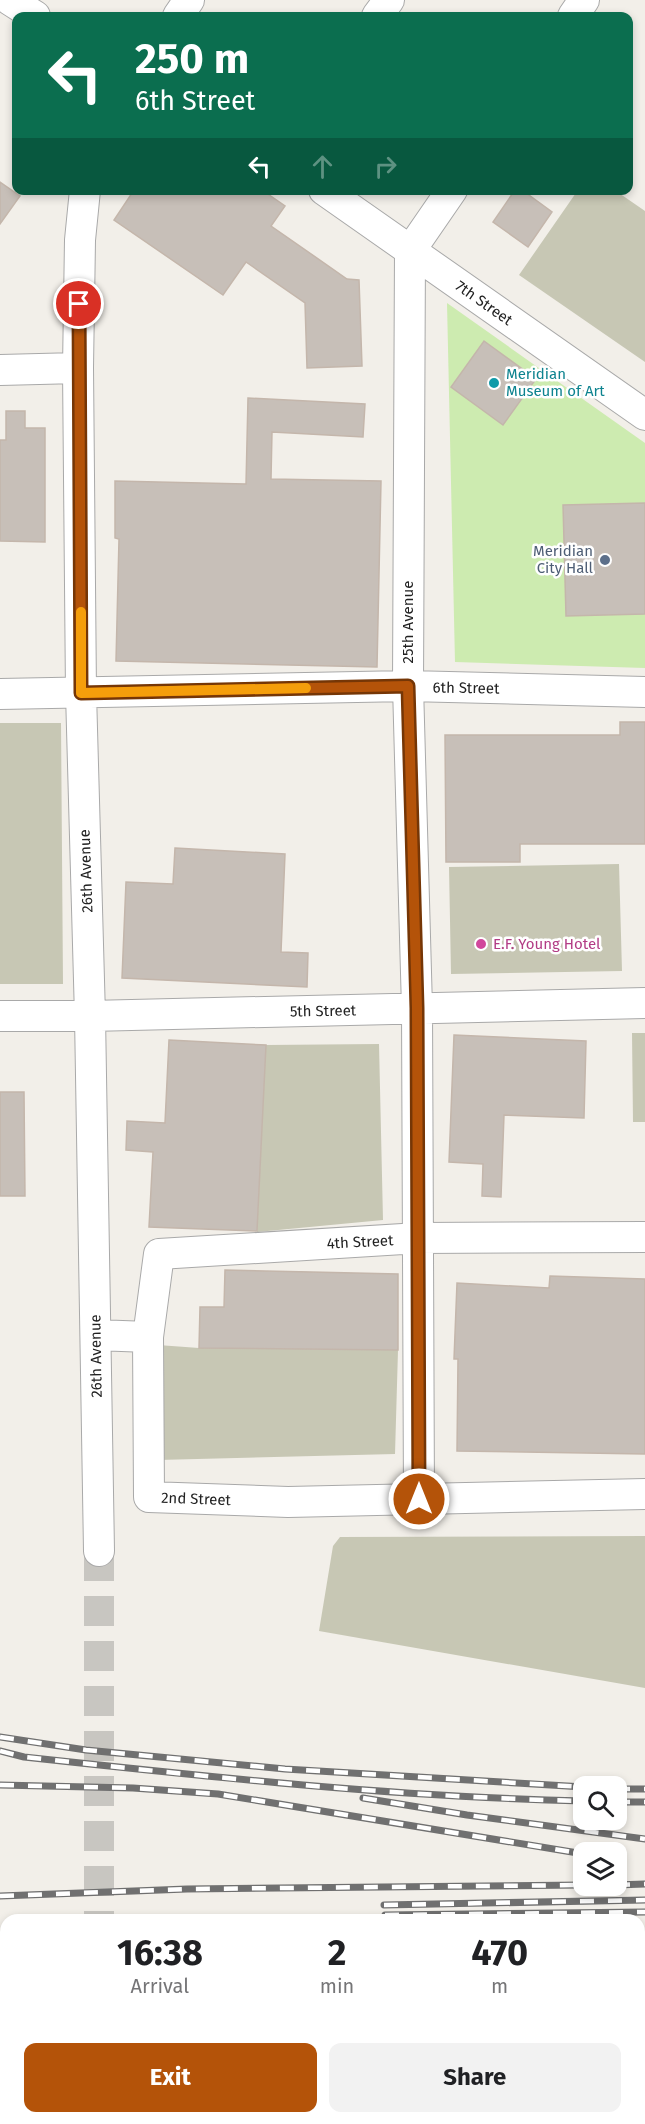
<!DOCTYPE html>
<style>
:root{--surface:#fff;--page:#f2f2f2;--text:#202124;--muted:#757577;--accent:#b45309}
body{margin:0;font-family:"Fira Sans",sans-serif;background:var(--page);color:var(--text);height:100vh;display:flex;flex-direction:column;font-size:22px;white-space:nowrap}
*{box-sizing:border-box;margin:0}
p{font-size:20px;color:var(--muted)}
.icon{flex:none;width:33px;height:33px;fill:none;stroke:currentColor;stroke-width:2;stroke-linecap:round;stroke-linejoin:round}
.map{position:relative;flex:1;overflow:hidden}
.drawer{position:absolute;left:0px;top:1914px;width:645px;height:210px;display:flex;flex-direction:column;background:var(--surface);border-radius:18px 18px 0 0;box-shadow:0 3px 9px #0003}
.drawer>*{flex:none}
.guide{position:absolute;left:12px;top:12px;width:621px;height:183px;border-radius:12px;box-shadow:0 3px 9px #0003;background:#0b6e4f;color:#fff;overflow:hidden}
.buttons{position:absolute;left:573px;top:1776px;display:grid;gap:12px}
.buttons a{display:grid;place-items:center;width:54px;height:54px;border-radius:12px;background:var(--surface);box-shadow:0 3px 9px #0003;font-size:30px}
.pin{position:absolute;display:grid;place-items:center;width:51px;height:51px;color:#fff;margin:-26px;border:3px solid #fff;border-radius:50%;box-shadow:0 2px 6px #0007}
.me{position:absolute;width:66px;margin:-33px;rotate:0deg;stroke-linejoin:round;filter:drop-shadow(0 0 4px #0008)}
.turn{display:flex;align-items:center;gap:21px;height:126px;padding:0 24px;font-size:27px}
.turn .icon{width:78px;height:78px;stroke-width:2.5}
.turn b{display:block;font-size:42px;line-height:51px}
.lanes{display:flex;align-items:center;height:57px;padding:0 24px;background:#0003;justify-content:center;gap:30px;direction:ltr}
.lanes .off{opacity:.35}
.eta{display:flex;justify-content:space-evenly;align-items:center;height:102px;text-align:center}
.eta b{font-size:36px;font-weight:700;line-height:42px}
.action{display:flex;gap:12px;margin-top:auto;padding:12px 24px}
.action a{flex:1;height:69px;border-radius:12px;background:var(--accent);color:#fff;font-size:24px;font-weight:700;line-height:69px;text-align:center}
.action a+a{background:var(--page);color:var(--text)}
.map>svg:first-child{display:block}
</style>
<div class="map">
<svg width="645" height="2124" viewBox="0 0 645 2124">
<rect width="100%" height="100%" fill="#f2efe9"/>
<!-- construction -->
<path fill="#c7c7b4" d="M 578,190 L 616,191 L 645,211 L 645,362 L 519,275 Z
M 0,723 L 61,723 L 63,984 L 0,984 Z
M 619,864 L 622,971 L 451,974 L 449,867 Z
M 632,1033 L 645,1033 L 645,1122 L 633,1122 Z
M 379,1044 L 383,1220 L 257,1232 L 266,1045 Z
M 158,1345 L 199,1348 L 398,1350 L 395,1454 L 158,1460 Z
M 645,1536 L 645,1688 L 319,1631 L 333,1546 L 340,1537 Z"/>
<!-- grass -->
<path fill="#cdebb0" d="M 447,303 L 645,443 L 645,668 L 455,662 Z"/>
<!-- building -->
<path fill="#c7bfb8" stroke="#c4b6ab" stroke-width="1.5" d="M 0,182 L 20,196 L 0,224 Z
M 134,190 L 262,190 L 285,206 L 271,226 L 347,279 L 359,280 L 362,366 L 307,368 L 305,303 L 246,262 L 223,295 L 114,220 Z
M 515,190 L 522,190 L 552,212 L 528,247 L 493,222 Z
M 484,341 L 536,379 L 503,425 L 451,387 Z
M 248,398 L 365,404 L 363,437 L 272,432 L 271,479 L 381,481 L 377,667 L 116,661 L 119,539 L 115,538 L 115,481 L 246,484 Z
M 6,411 L 25,411 L 25,428 L 45,428 L 45,542 L 0,541 L 0,440 L 6,440 Z
M 645,503 L 645,614 L 566,616 L 563,505 Z
M 620,722 L 645,722 L 645,844 L 520,844 L 520,862 L 446,862 L 445,735 L 620,735 Z
M 175,848 L 285,854 L 281,952 L 308,953 L 307,987 L 122,978 L 126,882 L 173,884 Z
M 454,1035 L 586,1041 L 584,1118 L 504,1115 L 501,1197 L 482,1196 L 483,1164 L 449,1162 Z
M 169,1040 L 266,1045 L 257,1231 L 149,1227 L 153,1152 L 126,1150 L 127,1121 L 165,1123 Z
M 0,1092 L 24,1092 L 25,1196 L 0,1196 Z
M 225,1270 L 398,1274 L 398,1350 L 199,1348 L 200,1307 L 224,1307 Z
M 550,1276 L 645,1279 L 645,1454 L 457,1451 L 458,1359 L 454,1359 L 457,1283 L 549,1288 Z"/>
<g fill="none" stroke-linecap="round" stroke-linejoin="round">
<!-- minor-tunnel -->
<path stroke="#c8c6c1" stroke-width="30" stroke-dasharray="30 15" stroke-linecap="butt" d="M 99,1551 L 99,1920"/>
<defs>
<path id="minor" d="M 10,0 L 35,16
M 178,16 L 189,0
M 377,16 L 389,0
M 573,16 L 584,0
M 85,190 L 80,240 L 78,368 L 81,693 L 90,1016 L 99,1551
M 324,190 L 645,415
M 0,370 L 78,368
M 0,694 L 408,686 L 645,692
M 0,1016 L 90,1016 L 645,1003
M 645,1237 L 419,1238 L 159,1254 L 148,1337 L 149,1497 L 288,1502 L 645,1494
M 96,1335 L 148,1337
M 419,1499 L 417,1008 L 408,686 L 410,251 L 452,190
M 102,2118 L 102,2124"/>
</defs>
<!-- minor casing -->
<use href="#minor" stroke="#a9a9a9" stroke-width="32"/>
<!-- minor -->
<use href="#minor" stroke="#fff" stroke-width="30"/>
<defs>
<path id="rail" d="M 0,1737 L 86,1750 L 285,1769 L 584,1787
M 0,1751 L 24,1757 C 210,1777 396,1797 584,1801
M 0,1785 L 133,1788 L 218,1794 L 584,1854
M 616,1789 L 645,1789
M 363,1798 L 467,1815 L 645,1839
M 616,1802 L 645,1802
M 616,1859 L 618,1859
M 616,1885 L 645,1884
M 0,1896 L 187,1889 L 584,1885
M 384,1905 L 645,1900
M 385,1915 L 645,1912
M 639,1936 L 645,1936"/>
</defs>
<!-- rail casing -->
<use href="#rail" stroke="#707070" stroke-width="7"/>
<!-- rail -->
<use href="#rail" stroke="#fff" stroke-width="4.5" stroke-dasharray="14" stroke-linecap="butt"/>
</g>
<g fill="none" stroke-linecap="round" stroke-linejoin="round">
<defs>
<path id="route" d="M 79,304 L 81,693 L 408,686 L 417,1008 L 419,1499"/>
</defs>
<!-- route casing -->
<use href="#route" stroke="#753606" stroke-width="15"/>
<!-- route -->
<use href="#route" stroke="#b45309" stroke-width="10"/>
<!-- slow -->
<path stroke="#f59e0b" stroke-width="10" d="M 81,612 L 81,693 L 306,688"/>
</g>
<!-- markers -->
<circle fill="#0f9aa8" stroke="#fff" stroke-width="2" cx="494" cy="383" r="6"/>
<circle fill="#5c6f8a" stroke="#fff" stroke-width="2" cx="605" cy="560" r="6"/>
<circle fill="#d1479c" stroke="#fff" stroke-width="2" cx="481" cy="944" r="6"/>
<g text-anchor="middle" dominant-baseline="central" stroke-width="5" stroke-linejoin="round" paint-order="stroke">
<!-- street labels -->
<g font-size="15" fill="#222" stroke="#fff">
<text transform="translate(484 303) rotate(35)">7th Street</text>
<text transform="translate(408 622) rotate(-90)">25th Avenue</text>
<text transform="translate(466 688) rotate(1)">6th Street</text>
<text transform="translate(86 871) rotate(-92)">26th Avenue</text>
<text transform="translate(323 1011) rotate(-1)">5th Street</text>
<text transform="translate(360 1242) rotate(-3)">4th Street</text>
<text transform="translate(96 1356) rotate(-91)">26th Avenue</text>
<text transform="translate(196 1499) rotate(2)">2nd Street</text>
</g>
<!-- culture labels -->
<g font-size="15" fill="#0d838f" stroke="#fff" text-anchor="start">
<text x="506" y="374">Meridian<tspan x="506" dy="17">Museum of Art</tspan></text>
</g>
<!-- service labels -->
<g font-size="15" fill="#4e5e75" stroke="#fff" text-anchor="end">
<text x="593" y="551">Meridian<tspan x="593" dy="17">City Hall</tspan></text>
</g>
<!-- hotel labels -->
<g font-size="15" fill="#b23c85" stroke="#fff" text-anchor="start">
<text x="493" y="944">E.F. Young Hotel</text>
</g>
</g>
</svg>
<div class="buttons">
<a><svg class="icon" aria-label="search" viewBox="0 0 24 24"><circle cx="10" cy="10" r="6"/><path d="M15 15l6 6"/></svg></a>
<a><svg class="icon" aria-label="layers" viewBox="0 0 24 24"><path d="M12 4l9 5-9 5-9-5zM3 14l9 5 9-5"/></svg></a>
</div>
<div class="pin" style="left:79px;top:304px;background:#d93025"><svg class="icon" aria-label="arrive" viewBox="0 0 24 24"><path d="M6 21V4h12l-3 4 3 4H6"/></svg></div>
<svg class="me" style="left:419px;top:1499px" viewBox="-20 -20 40 40"><circle r="17" fill="#b45309" stroke="#fff" stroke-width="3"/><path d="M0-11L8 9 0 5-8 9z" fill="#fff"/></svg>
<div class="guide">
<div class="turn"><svg class="icon" aria-label="left" viewBox="0 0 24 24"><path d="M17 20v-9H6M10 6l-5 5 5 5"/></svg><div><b>250 m</b>6th Street</div></div>
<div class="lanes"><svg class="icon" aria-label="left" viewBox="0 0 24 24"><path d="M17 20v-9H6M10 6l-5 5 5 5"/></svg><svg class="icon off" aria-label="ahead" viewBox="0 0 24 24"><path d="M12 20V5M6 11l6-6 6 6"/></svg><svg class="icon off" aria-label="right" viewBox="0 0 24 24"><path d="M7 20v-9h11M14 6l5 5-5 5"/></svg></div>
</div>
<section class="drawer">
<div class="eta">
<div><b>16:38</b><p>Arrival</p></div>
<div><b>2</b><p>min</p></div>
<div><b>470</b><p>m</p></div>
</div>
<div class="action"><a>Exit</a><a>Share</a></div>
</section>
</div>
